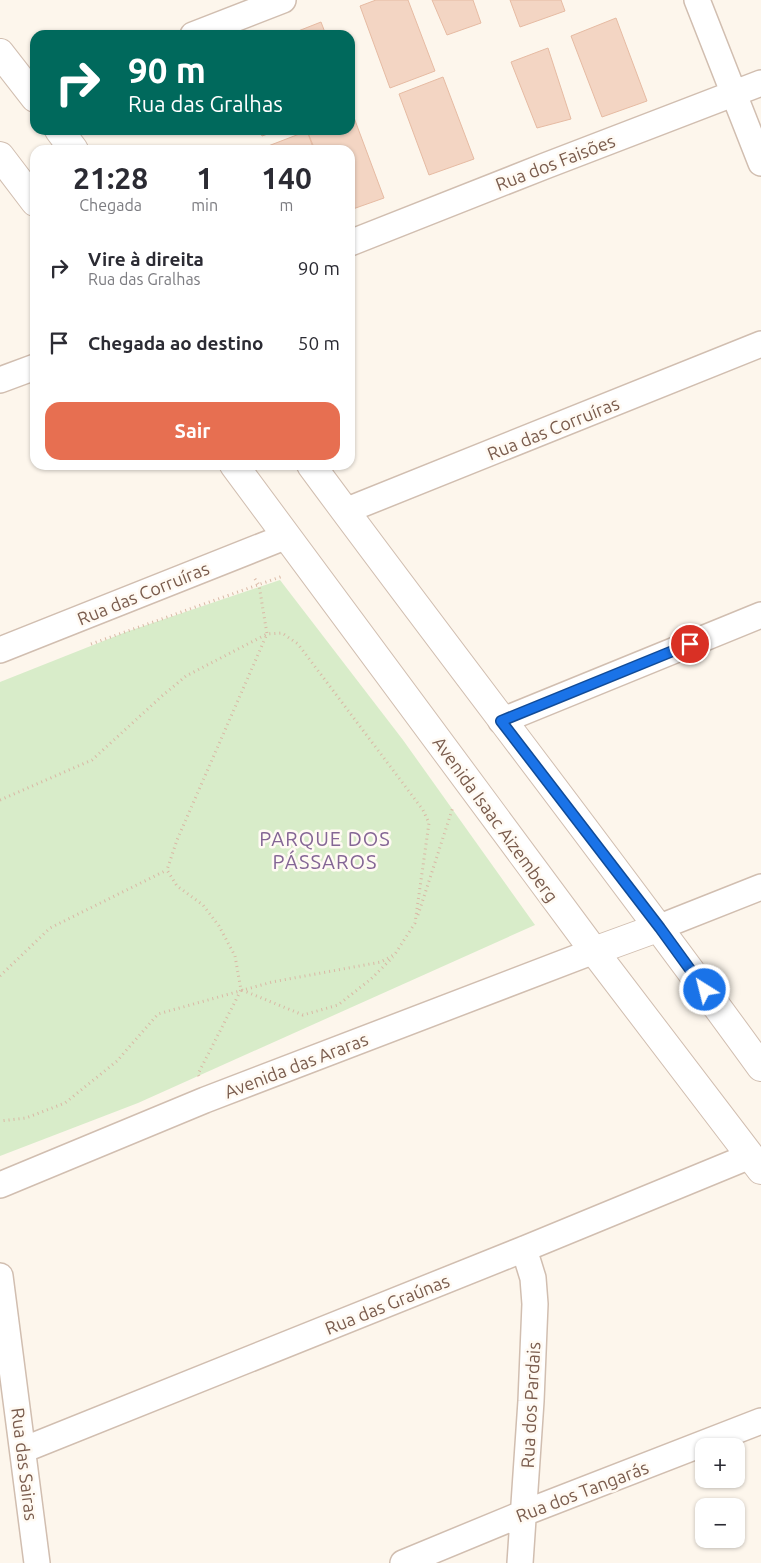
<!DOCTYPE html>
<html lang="pt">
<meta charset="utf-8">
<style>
:root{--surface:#fff;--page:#f2f2f3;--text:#2b2b33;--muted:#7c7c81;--accent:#e76f51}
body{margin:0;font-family:Ubuntu,sans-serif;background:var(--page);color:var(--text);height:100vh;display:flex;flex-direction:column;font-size:19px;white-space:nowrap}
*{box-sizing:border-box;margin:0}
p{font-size:16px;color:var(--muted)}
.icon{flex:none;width:28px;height:28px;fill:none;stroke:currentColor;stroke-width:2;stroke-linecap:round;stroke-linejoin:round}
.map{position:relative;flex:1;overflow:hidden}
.drawer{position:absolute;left:30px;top:145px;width:325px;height:325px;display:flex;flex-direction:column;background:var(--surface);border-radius:15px;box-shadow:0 1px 4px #0004}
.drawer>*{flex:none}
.guide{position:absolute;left:30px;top:30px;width:325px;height:105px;border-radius:15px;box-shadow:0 1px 4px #0004;background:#00695c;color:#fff;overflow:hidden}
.controls{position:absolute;left:695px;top:1438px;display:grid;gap:10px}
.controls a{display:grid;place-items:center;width:50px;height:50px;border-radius:10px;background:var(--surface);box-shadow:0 1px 4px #0004;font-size:25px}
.pin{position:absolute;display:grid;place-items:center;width:42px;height:42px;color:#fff;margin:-21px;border:2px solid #fff;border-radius:50%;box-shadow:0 1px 5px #0007}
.me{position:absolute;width:55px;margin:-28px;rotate:324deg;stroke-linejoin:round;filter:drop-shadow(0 0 4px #0008)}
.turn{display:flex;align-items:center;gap:18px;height:105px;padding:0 15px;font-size:22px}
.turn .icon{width:65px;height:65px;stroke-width:2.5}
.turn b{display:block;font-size:35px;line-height:42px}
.eta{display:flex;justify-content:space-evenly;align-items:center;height:85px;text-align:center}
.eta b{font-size:30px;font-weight:600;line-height:35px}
.button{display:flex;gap:10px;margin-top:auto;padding:10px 15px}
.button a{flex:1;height:58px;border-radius:15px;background:var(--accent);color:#fff;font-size:20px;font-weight:600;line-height:58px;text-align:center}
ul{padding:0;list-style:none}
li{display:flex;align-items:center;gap:15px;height:75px;padding:0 15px}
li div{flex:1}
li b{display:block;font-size:19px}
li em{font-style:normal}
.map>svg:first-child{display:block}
</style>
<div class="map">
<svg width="761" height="1563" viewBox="0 0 761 1563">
<rect width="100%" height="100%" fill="#fdf6ec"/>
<!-- green -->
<path fill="#d8ecc9" d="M 280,580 L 403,740 L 535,925 L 138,1103 L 0,1156 L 0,682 L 126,632 Z"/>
<!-- building -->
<path fill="#f3d5c3" stroke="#e6bba3" d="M 376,0 L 408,0 L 435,71 L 390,88 L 360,6 Z
M 432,0 L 473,0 L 481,23 L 447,35 Z
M 510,0 L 561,0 L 565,11 L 520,27 Z
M 616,18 L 647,101 L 602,117 L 571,36 Z
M 321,22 L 326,35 L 288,35 Z
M 548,48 L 571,119 L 537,128 L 511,62 Z
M 443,77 L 474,159 L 429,175 L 399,94 Z
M 353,115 L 384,198 L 350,210 L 350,150 L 315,150 L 308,133 L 315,130 L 350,130 L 350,116 Z
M 259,130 L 279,130 L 262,136 Z
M 307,131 L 314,150 L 263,150 L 263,148 Z"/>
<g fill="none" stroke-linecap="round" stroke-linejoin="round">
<defs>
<path id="minor" d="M 697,0 L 761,163
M 193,35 L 283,0
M 350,243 L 545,166 L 761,83
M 0,380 L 35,367
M 345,511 L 761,344
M 0,650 L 287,536
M 501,721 L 761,615
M 660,927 L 761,887
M 0,1185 L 205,1100 L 594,951
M 0,1276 L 37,1563
M 23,1450 L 524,1249 L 750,1156
M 403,1563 L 524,1513 L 761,1421
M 520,1563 L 531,1401 L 535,1304 L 533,1278 L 524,1249"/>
<path id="tertiary" d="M 0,53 L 35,98
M 59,130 L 74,150
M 0,156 L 35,202
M 234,465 L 594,951 L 761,1170
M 311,465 C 460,667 614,864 761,1067
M 594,951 L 660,927"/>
</defs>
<!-- minor casing -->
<use href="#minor" stroke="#d1beb0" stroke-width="28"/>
<!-- tertiary casing -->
<use href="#tertiary" stroke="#d1beb0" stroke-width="30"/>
<!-- path -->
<path stroke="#d9b8a5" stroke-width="3" stroke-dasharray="1 4" stroke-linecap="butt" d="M 91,644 L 283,576
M 0,800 L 92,760 L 162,696 L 186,676 L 267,634 L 282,633 L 298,644 L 423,810 L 429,823 L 415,923 L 395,954 L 381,962 L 272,982 L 158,1014 L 117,1061 L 65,1103 L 26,1118 L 0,1121
M 418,915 L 453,807
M 0,976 L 50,928 L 167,870
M 242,990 L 303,1015 L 338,1005 L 371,979 L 393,957
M 199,1076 L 198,1074 L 241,990 L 235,956 L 219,926 L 203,905 L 177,886 L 167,870 L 177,840 L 267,634 L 259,585 L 253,576"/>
<!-- minor -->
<use href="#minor" stroke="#fff" stroke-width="25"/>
<!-- tertiary -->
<use href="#tertiary" stroke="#fff" stroke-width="28"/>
</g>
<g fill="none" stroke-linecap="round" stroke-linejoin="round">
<defs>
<path id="route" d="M 690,644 L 501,721 L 660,928 L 705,990"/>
</defs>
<!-- route casing -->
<use href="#route" stroke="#114b97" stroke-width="12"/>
<!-- route -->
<use href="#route" stroke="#1a73e8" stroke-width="9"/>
</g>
<g text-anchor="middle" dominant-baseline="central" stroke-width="5" stroke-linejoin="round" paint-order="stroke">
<!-- street labels -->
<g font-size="18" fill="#7a5c4d" stroke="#fffaf3">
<text transform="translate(555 162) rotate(-21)">Rua dos Faisões</text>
<text transform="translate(553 428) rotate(-22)">Rua das Corruíras</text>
<text transform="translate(143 593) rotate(-22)">Rua das Corruíras</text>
<text transform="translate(496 819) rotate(54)">Avenida Isaac Aizemberg</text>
<text transform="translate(296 1065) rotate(-21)">Avenida das Araras</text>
<text transform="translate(387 1304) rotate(-22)">Rua das Graúnas</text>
<text transform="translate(530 1405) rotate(-87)">Rua dos Pardais</text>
<text transform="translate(25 1464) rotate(83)">Rua das Sairas</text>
<text transform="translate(582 1491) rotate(-21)">Rua dos Tangarás</text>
</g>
<!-- quarter labels -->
<g font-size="20" letter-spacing="1" fill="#846695" stroke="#fffaf3">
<text x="325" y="838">PARQUE DOS<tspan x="325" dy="23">PÁSSAROS</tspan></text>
</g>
</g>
</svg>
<div class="controls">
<a>+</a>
<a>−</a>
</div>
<div class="pin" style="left:690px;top:644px;background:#d93025"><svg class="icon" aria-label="arrive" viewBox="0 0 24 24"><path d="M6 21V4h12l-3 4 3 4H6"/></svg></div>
<svg class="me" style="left:705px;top:990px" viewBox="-20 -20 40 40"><circle r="17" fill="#1a73e8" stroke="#fff" stroke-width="3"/><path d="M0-11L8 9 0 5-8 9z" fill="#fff"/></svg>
<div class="guide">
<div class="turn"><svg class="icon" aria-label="right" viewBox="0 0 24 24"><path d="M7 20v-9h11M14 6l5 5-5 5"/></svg><div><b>90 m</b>Rua das Gralhas</div></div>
</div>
<section class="drawer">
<div class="eta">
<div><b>21:28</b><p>Chegada</p></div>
<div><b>1</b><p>min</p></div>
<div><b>140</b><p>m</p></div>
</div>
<ul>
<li><svg class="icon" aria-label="right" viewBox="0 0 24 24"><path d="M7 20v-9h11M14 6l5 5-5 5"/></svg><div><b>Vire à direita</b><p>Rua das Gralhas</p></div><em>90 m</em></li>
<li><svg class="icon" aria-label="arrive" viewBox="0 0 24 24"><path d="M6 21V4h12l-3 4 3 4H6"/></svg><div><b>Chegada ao destino</b></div><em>50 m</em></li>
</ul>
<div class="button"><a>Sair</a></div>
</section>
</div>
